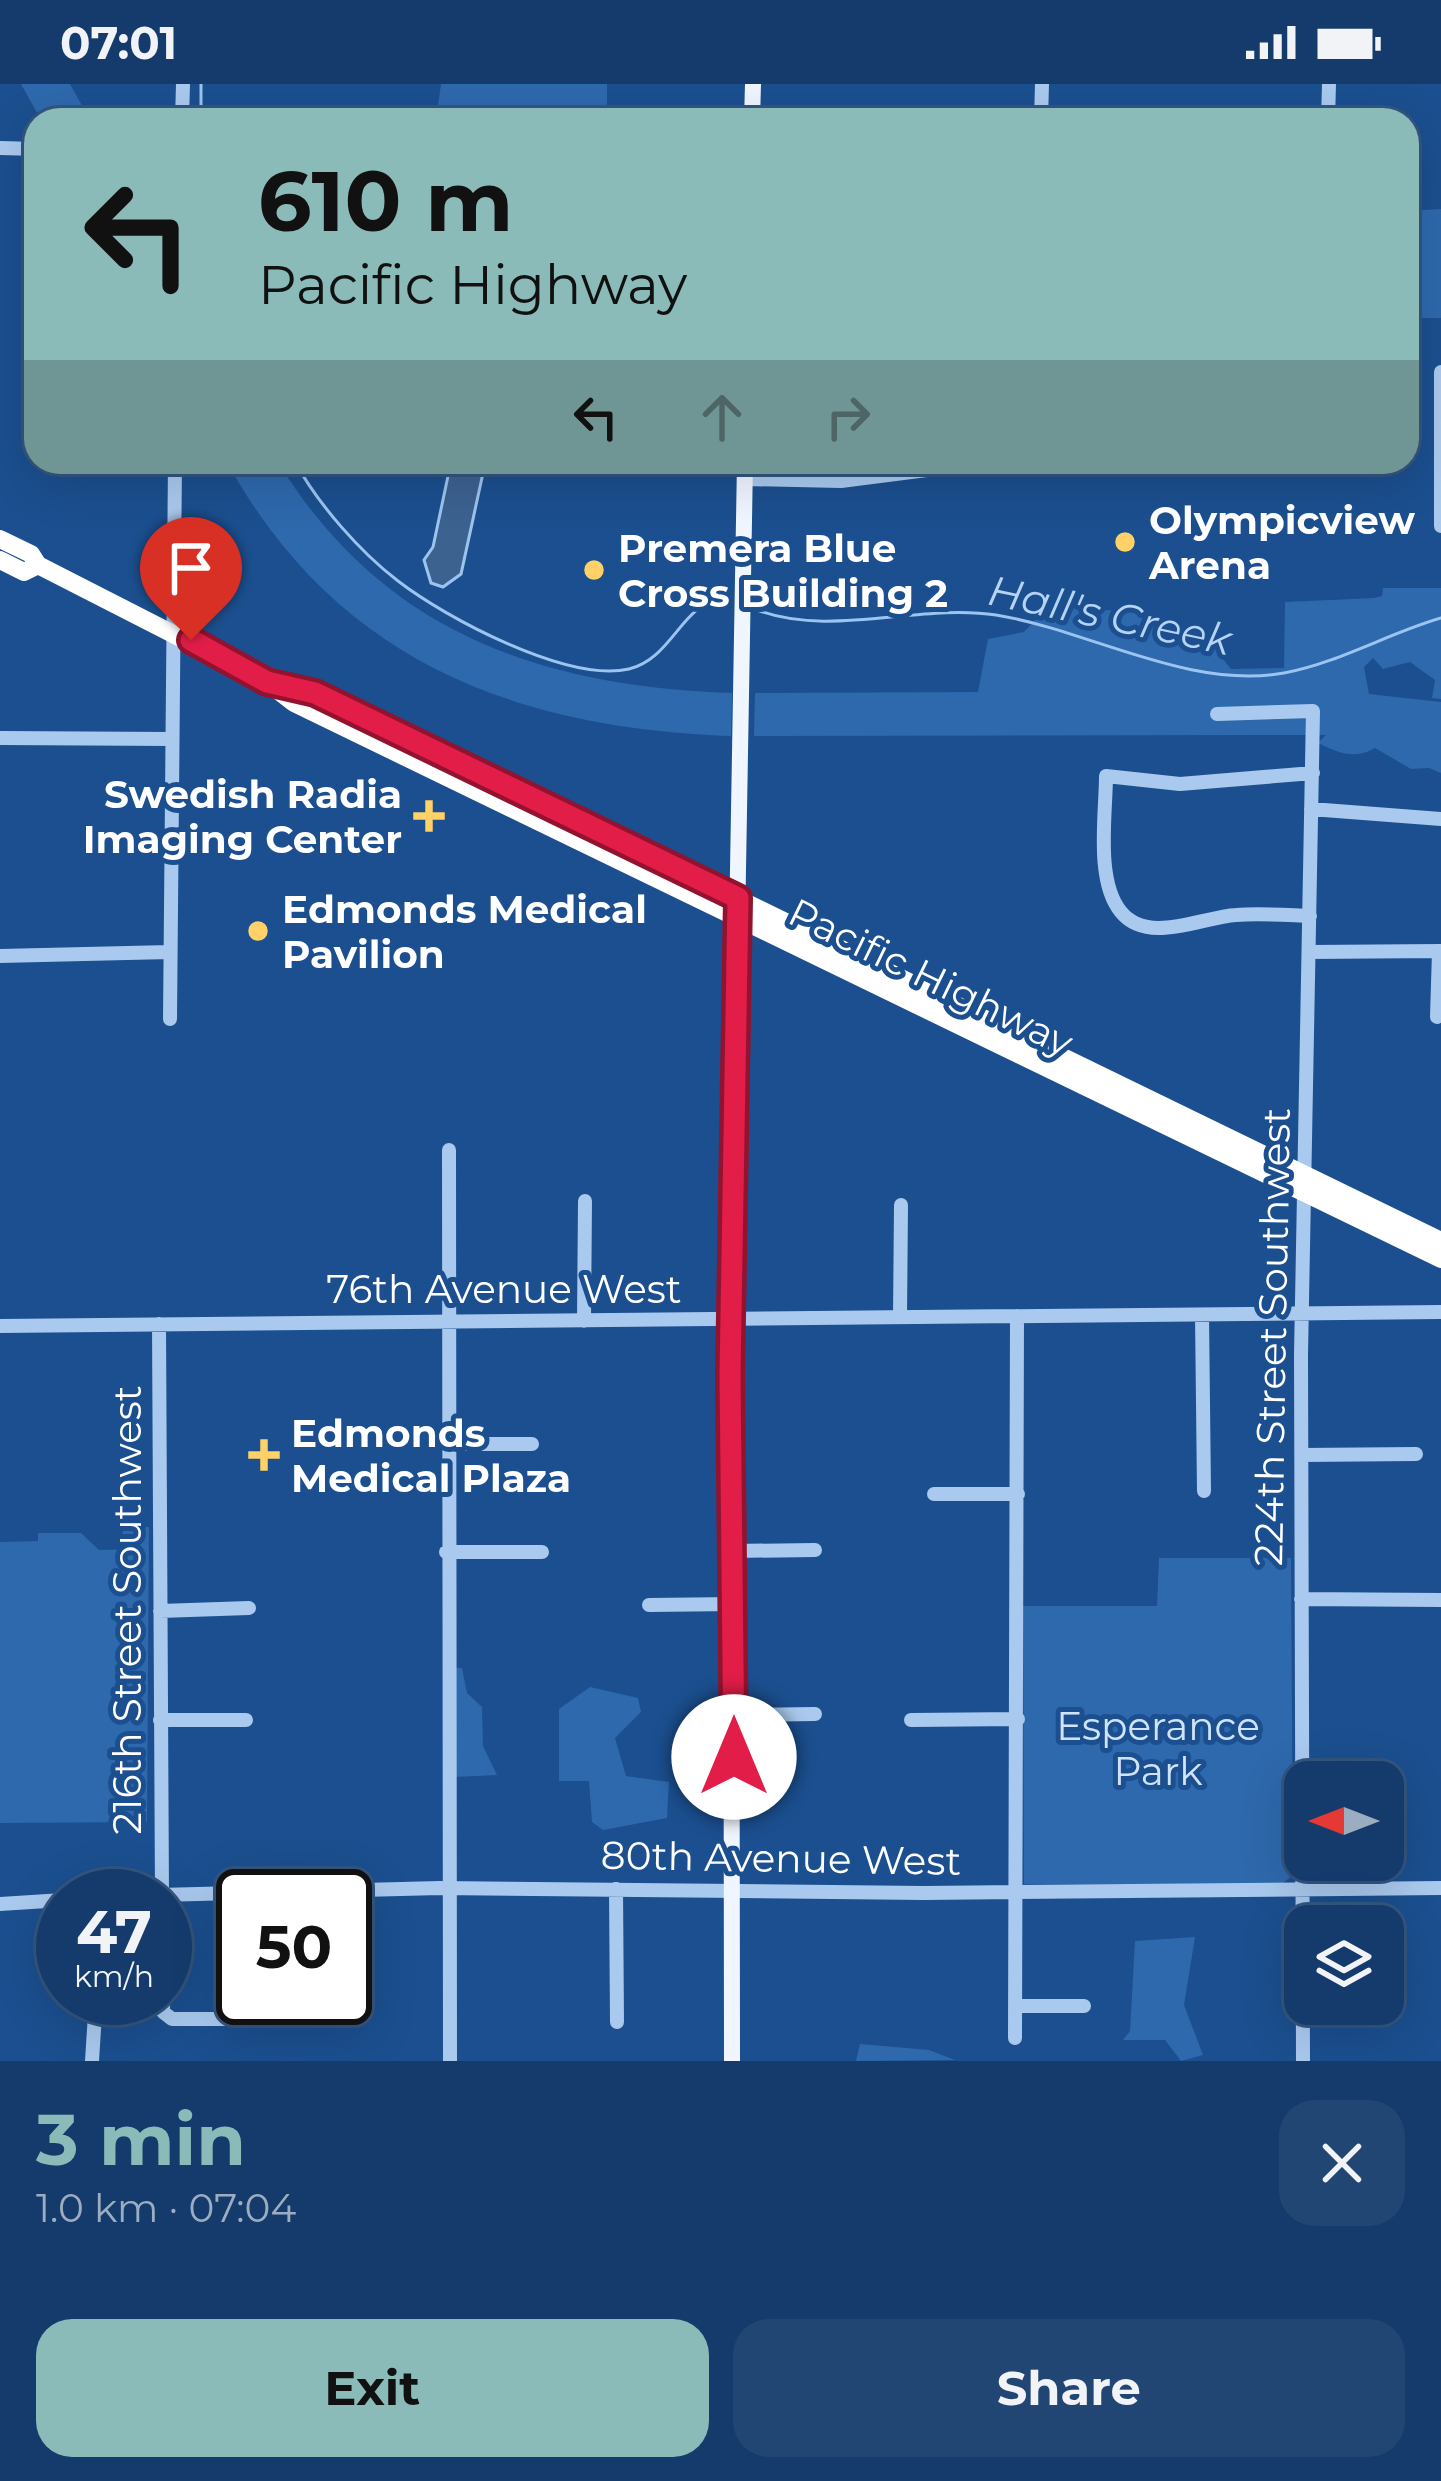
<!DOCTYPE html>
<meta charset="utf-8">
<style>
:root{--surface:#143b6b;--page:#214673;--text:#f1f3f6;--muted:#9dadc1;--line:#33557e;--accent:#8bbbb9}
body{margin:0;font-family:Montserrat,sans-serif;background:var(--page);color:var(--text);height:100vh;display:flex;flex-direction:column;font-size:45px;white-space:nowrap}
*{box-sizing:border-box;margin:0}
p{font-size:39px;color:var(--muted)}
.icon{flex:none;width:66px;height:66px;fill:none;stroke:currentColor;stroke-width:2;stroke-linecap:round;stroke-linejoin:round}
.map{position:relative;height:1977px;overflow:hidden}
.side{display:flex;flex-direction:column;background:var(--surface);flex:1}
.side>*{flex:none}
.guide{position:absolute;left:24px;top:24px;width:1395px;height:366px;border-radius:36px;box-shadow:0 12px 48px #0002,0 0 0 3px var(--line);background:#8bbbb9;color:#111;overflow:hidden}
.needle{width:78px;rotate:270deg}
.controls{position:absolute;left:1284px;top:1677px;display:grid;gap:24px}
.controls a{display:grid;place-items:center;width:120px;height:120px;border-radius:24px;background:var(--surface);box-shadow:0 12px 48px #0002,0 0 0 3px var(--line);font-size:60px}
.speed{position:absolute;left:36px;top:1785px;display:flex;gap:24px;font-size:60px;font-weight:700;text-align:center}
.speed>*{display:grid;place-content:center;width:156px;height:156px;border-radius:50%;background:var(--surface);box-shadow:0 12px 48px #0002,0 0 0 3px var(--line);line-height:1}
.speed small{font-size:30px;font-weight:400}
.speed .limit{border:6px solid #111;border-radius:18px;background:#fff;color:#111}
.pin{position:absolute;display:grid;place-items:center;width:102px;height:102px;color:#fff;margin:-123px -51px;border-radius:50% 50% 50% 0;rotate:-45deg;box-shadow:0 0 12px #0007}
.pin .icon{rotate:45deg}
.me{position:absolute;width:132px;margin:-66px;rotate:0deg;stroke-linejoin:round;filter:drop-shadow(0 0 9px #0008)}
.turn{display:flex;align-items:center;gap:42px;height:252px;padding:0 36px;font-size:54px}
.turn .icon{width:156px;height:156px;stroke-width:2.5}
.turn b{display:block;font-size:84px;line-height:102px}
.lanes{display:flex;align-items:center;height:114px;padding:0 36px;background:#0003;justify-content:center;gap:60px;direction:ltr}
.lanes .off{opacity:.35}
.round{display:grid;place-items:center;flex:none;width:126px;height:126px;border-radius:36px;background:var(--page)}
.summary{display:flex;align-items:center;justify-content:space-between;height:204px;padding:0 36px}
h1{font-size:72px;font-weight:700;line-height:90px;color:var(--accent)}
.primary-button{display:flex;gap:24px;margin-top:auto;padding:24px 36px}
.primary-button a{flex:1;height:138px;border-radius:36px;background:var(--accent);color:#111;font-size:48px;font-weight:700;line-height:138px;text-align:center}
.primary-button a+a{background:var(--page);color:var(--text)}
.status{display:flex;justify-content:space-between;align-items:center;height:84px;padding:0 60px;background:var(--surface);direction:ltr}
.status svg{height:33px;fill:currentColor}
.map>svg:first-child{display:block}
</style>
<div class="status"><b>07:01</b><svg viewBox="0 0 49 12"><path d="M0 12V9h3v3zM5 12V6h3v6zM10 12V3h3v9zM15 12V0h3v12zM26 1h20v11H26zM47 4h2v5h-2z"/></svg></div>
<div class="map">
<svg width="1441" height="1977" viewBox="0 0 1441 1977">
<rect width="100%" height="100%" fill="#1b4f8f"/>
<!-- green -->
<path fill="#2e69ad" d="M 21,0 L 70,0 L 90,36 L 41,36 Z
M 441,0 L 607,0 L 607,36 L 436,36 Z
M 1441,125 L 1441,234 L 1407,234 L 1407,127 Z
M 227,378 L 278,378 C 383,549 541,602 732,609 L 731,652 C 515,644 336,577 227,378 Z
M 1383,504 L 1441,504 L 1441,615 L 1432,614 L 1435,596 L 1410,578 L 1383,585 L 1373,574 L 1364,583 L 1369,610 L 1441,618 L 1441,689 L 1429,684 L 1411,685 L 1375,664 C 1354,676 1339,669 1318,659 L 1326,651 L 754,652 L 755,609 L 978,608 L 988,555 L 1024,548 L 1059,511 L 1095,525 L 1163,531 L 1207,555 L 1231,585 L 1284,584 L 1285,518 L 1374,514 L 1382,512 Z
M 124,1443 L 149,1443 L 147,1738 L 0,1739 L 0,1458 L 38,1457 L 38,1449 L 81,1449 L 99,1466 L 137,1465 L 137,1455 L 120,1459 Z
M 1159,1474 L 1291,1474 L 1293,1791 L 1282,1800 L 1024,1800 L 1023,1522 L 1157,1522 Z
M 452,1584 L 462,1584 L 467,1609 L 482,1623 L 483,1662 L 497,1691 L 454,1693 Z
M 590,1603 L 638,1614 L 641,1628 L 615,1654 L 626,1692 L 669,1698 L 667,1734 L 603,1746 L 592,1738 L 589,1697 L 559,1697 L 559,1625 Z
M 1195,1853 L 1184,1921 L 1203,1971 L 1181,1977 L 1165,1956 L 1123,1956 L 1130,1947 L 1135,1857 Z
M 860,1960 L 929,1966 L 955,1976 L 856,1977 Z"/>
<!-- water -->
<path fill="#3c6290" stroke="#9cc4f0" stroke-width="3" d="M 451,378 L 485,380 L 461,490 L 443,503 L 431,499 L 424,476 L 433,463 Z"/>
<g fill="none" stroke-linecap="round" stroke-linejoin="round">
<!-- stream -->
<path stroke="#9cc4f0" stroke-width="3" d="M 201,36 L 201,0
M 295,378 C 318,420 360,468 398,497 C 446,534 568,599 629,585 C 672,575 682,519 722,515
M 757,526 C 831,554 920,519 996,531 C 1089,546 1188,606 1284,589 C 1338,579 1389,549 1441,534"/>
<!-- minor -->
<path stroke="#a9c9ee" stroke-width="14" d="M 182,36 L 183,0
M 1041,36 L 1042,0
M 1328,36 L 1329,0
M 0,64 L 36,65
M 1407,72 L 1411,72
M 1441,288 L 1441,442
M 745,395 L 841,397 L 950,383 L 1324,385
M 1217,630 L 1313,627 L 1301,1271 L 1303,1977
M 0,654 L 171,655
M 1311,725 L 1441,735
M 1310,832 C 1285,831 1260,829 1236,831 C 1202,833 1148,861 1121,828 C 1095,797 1106,729 1106,692 L 1180,700 L 1313,689
M 1309,868 L 1441,867
M 0,872 L 170,868
M 1437,933 L 1439,867
M 170,935 L 175,378
M 449,1066 L 450,1977
M 1202,1231 L 1204,1407
M 900,1233 L 901,1121
M 584,1237 L 585,1117
M 159,1240 L 162,1812
M 0,1242 L 1441,1228
M 447,1360 L 532,1360
M 1302,1371 L 1416,1370
M 934,1410 L 1018,1410
M 733,1467 L 815,1466
M 446,1468 L 542,1468
M 1301,1515 L 1441,1516
M 649,1521 L 734,1520
M 160,1527 L 249,1524
M 734,1631 L 815,1630
M 160,1636 L 246,1636
M 911,1636 L 1018,1635
M 616,1805 L 617,1938
M 120,1812 L 440,1804 L 924,1809 L 1441,1804
M 0,1820 L 63,1816
M 163,1914 L 163,1928 L 172,1935 L 247,1935
M 1015,1922 L 1084,1922
M 1015,1954 L 1017,1232
M 92,1977 L 96,1914"/>
<!-- major -->
<path stroke="#f0f6ff" stroke-width="16" d="M 752,36 L 753,0
M 732,1977 L 731,1193 L 745,378"/>
<!-- highway -->
<path stroke="#fff" stroke-width="18" d="M 0,455 L 31,470 L 38,481 L 267,598 L 294,619 L 1441,1175
M 0,476 L 24,488 L 38,481
M 272,599 L 315,609 L 1441,1157"/>
</g>
<g fill="none" stroke-linecap="round" stroke-linejoin="round">
<defs>
<path id="route" d="M 191,556 L 267,598 L 315,609 L 738,814 L 730,1291 L 734,1673"/>
</defs>
<!-- route casing -->
<use href="#route" stroke="#92132f" stroke-width="30"/>
<!-- route -->
<use href="#route" stroke="#e11d48" stroke-width="21"/>
</g>
<!-- markers -->
<g fill="#ffd166" stroke="#1b4f8f" stroke-width="4.5">
<circle cx="1125" cy="458" r="12"/>
<circle cx="594" cy="486" r="12"/>
<path d="M423 714h12v12h12v12h-12v12h-12v-12h-12v-12h12z"/>
<circle cx="258" cy="847" r="12"/>
<path d="M258 1353h12v12h12v12h-12v12h-12v-12h-12v-12h12z"/>
</g>
<g text-anchor="middle" dominant-baseline="central" stroke-width="10" stroke-linejoin="round" paint-order="stroke">
<!-- poi labels -->
<g font-size="39" font-weight="bold" fill="#fff" stroke="#1b4f8f" text-anchor="start">
<text x="1149" y="436">Olympicview<tspan x="1149" dy="45">Arena</tspan></text>
<text x="618" y="464">Premera Blue<tspan x="618" dy="45">Cross Building 2</tspan></text>
<text x="402" y="710" text-anchor="end">Swedish Radia<tspan x="402" dy="45">Imaging Center</tspan></text>
<text x="282" y="825">Edmonds Medical<tspan x="282" dy="45">Pavilion</tspan></text>
<text x="291" y="1349">Edmonds<tspan x="291" dy="45">Medical Plaza</tspan></text>
</g>
<!-- street labels -->
<g font-size="39" fill="#fff" stroke="#1b4f8f">
<text transform="translate(931 893) rotate(26)">Pacific Highway</text>
<text x="504" y="1205">76th Avenue West</text>
<text transform="translate(1272 1253) rotate(-89)">224th Street Southwest</text>
<text transform="translate(127 1526) rotate(-90)">216th Street Southwest</text>
<text transform="translate(781 1774) rotate(1)">80th Avenue West</text>
</g>
<!-- park labels -->
<g font-size="39" fill="#cfe3fa" stroke="#1b4f8f">
<text x="1158" y="1642">Esperance<tspan x="1158" dy="45">Park</tspan></text>
</g>
<!-- water labels -->
<g font-size="42" font-style="italic" fill="#b5d3f5" stroke="#1b4f8f">
<text transform="translate(1110 531) rotate(12)">Hall's Creek</text>
</g>
</g>
</svg>
<div class="controls">
<a><svg class="needle" viewBox="-14 -14 28 28"><path d="M0-13l5 13h-10z" fill="#e53935"/><path d="M0 13l5-13h-10z" fill="#9dadc1"/></svg></a>
<a><svg class="icon" aria-label="layers" viewBox="0 0 24 24"><path d="M12 4l9 5-9 5-9-5zM3 14l9 5 9-5"/></svg></a>
</div>
<div class="speed"><div>47<small>km/h</small></div><div class="limit">50</div></div>
<div class="pin" style="left:191px;top:556px;background:#d93025"><svg class="icon" aria-label="arrive" viewBox="0 0 24 24"><path d="M6 21V4h12l-3 4 3 4H6"/></svg></div>
<svg class="me" style="left:734px;top:1673px" viewBox="-20 -20 40 40"><circle r="19" fill="#fff"/><path d="M0-13L10 11 0 6-10 11z" fill="#e11d48"/></svg>
<div class="guide">
<div class="turn"><svg class="icon" aria-label="left" viewBox="0 0 24 24"><path d="M17 20v-9H6M10 6l-5 5 5 5"/></svg><div><b>610 m</b>Pacific Highway</div></div>
<div class="lanes"><svg class="icon" aria-label="left" viewBox="0 0 24 24"><path d="M17 20v-9H6M10 6l-5 5 5 5"/></svg><svg class="icon off" aria-label="ahead" viewBox="0 0 24 24"><path d="M12 20V5M6 11l6-6 6 6"/></svg><svg class="icon off" aria-label="right" viewBox="0 0 24 24"><path d="M7 20v-9h11M14 6l5 5-5 5"/></svg></div>
</div>
</div>
<section class="side">
<div class="summary"><div><h1>3 min</h1><p>1.0 km · 07:04</p></div><a class="round"><svg class="icon" aria-label="close" viewBox="0 0 24 24"><path d="M6 6l12 12M18 6L6 18"/></svg></a></div>
<div class="primary-button"><a>Exit</a><a>Share</a></div>
</section>
